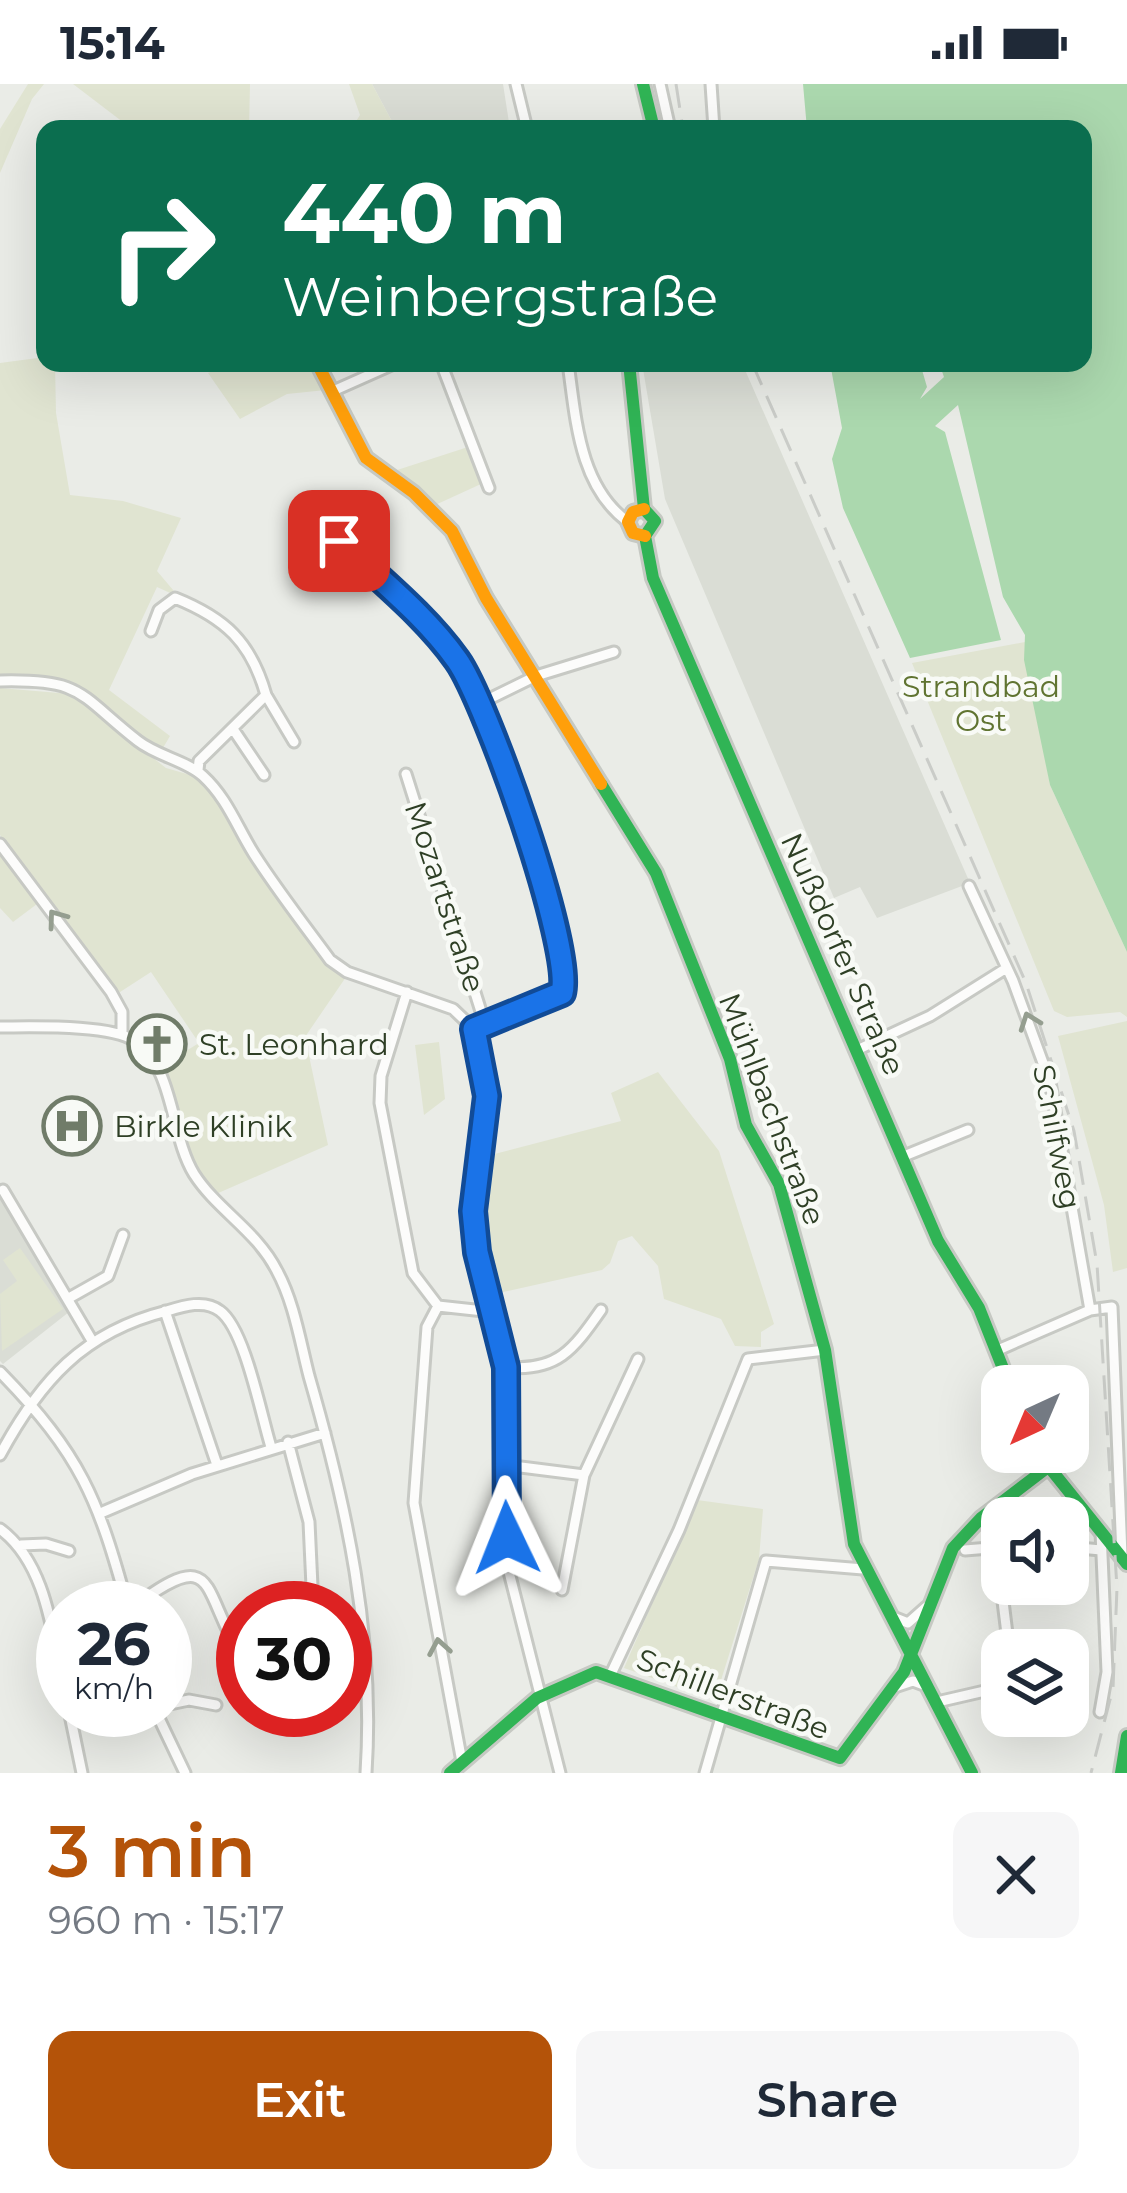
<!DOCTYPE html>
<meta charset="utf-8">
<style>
:root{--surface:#fff;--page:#f6f6f7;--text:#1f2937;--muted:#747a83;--accent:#b45309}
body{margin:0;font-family:Montserrat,sans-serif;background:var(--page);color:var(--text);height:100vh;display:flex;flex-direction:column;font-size:45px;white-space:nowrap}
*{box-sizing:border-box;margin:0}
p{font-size:39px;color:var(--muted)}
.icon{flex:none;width:66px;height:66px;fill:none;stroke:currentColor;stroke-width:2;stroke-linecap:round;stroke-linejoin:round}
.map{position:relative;height:1689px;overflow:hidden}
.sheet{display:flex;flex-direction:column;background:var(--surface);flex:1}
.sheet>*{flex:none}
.guide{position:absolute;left:36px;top:36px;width:1056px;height:252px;border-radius:24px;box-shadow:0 12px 48px #0002;background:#0b6e4f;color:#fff;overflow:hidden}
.needle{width:78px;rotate:224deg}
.fabs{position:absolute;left:981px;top:1281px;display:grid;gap:24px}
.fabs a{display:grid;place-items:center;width:108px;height:108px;border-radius:24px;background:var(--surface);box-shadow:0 12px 48px #0002;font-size:60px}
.speed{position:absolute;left:36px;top:1497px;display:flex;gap:24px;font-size:60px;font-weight:700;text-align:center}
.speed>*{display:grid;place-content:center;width:156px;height:156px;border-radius:50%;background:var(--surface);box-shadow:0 12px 48px #0002;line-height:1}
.speed small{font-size:30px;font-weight:400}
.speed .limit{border:18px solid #d22;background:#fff;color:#111}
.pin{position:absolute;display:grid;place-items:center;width:102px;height:102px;color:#fff;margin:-51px;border-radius:24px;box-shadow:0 6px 18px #0006}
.me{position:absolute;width:132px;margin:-66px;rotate:358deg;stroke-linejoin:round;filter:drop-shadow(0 0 9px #0008)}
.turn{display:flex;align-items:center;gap:42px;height:252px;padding:0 48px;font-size:54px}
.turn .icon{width:156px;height:156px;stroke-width:2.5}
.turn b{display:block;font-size:84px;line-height:102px}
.round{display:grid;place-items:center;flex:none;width:126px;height:126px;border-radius:24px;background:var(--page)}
.overview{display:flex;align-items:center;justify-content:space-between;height:204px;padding:0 48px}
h1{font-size:72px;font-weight:600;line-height:90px;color:var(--accent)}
.primary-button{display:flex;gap:24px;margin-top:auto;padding:24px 48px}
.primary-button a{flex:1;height:138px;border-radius:24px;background:var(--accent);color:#fff;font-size:48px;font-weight:600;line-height:138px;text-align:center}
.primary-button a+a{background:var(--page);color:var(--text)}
.status{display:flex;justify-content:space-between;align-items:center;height:84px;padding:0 60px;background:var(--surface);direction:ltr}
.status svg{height:33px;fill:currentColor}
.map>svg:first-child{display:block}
</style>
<div class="status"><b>15:14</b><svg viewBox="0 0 49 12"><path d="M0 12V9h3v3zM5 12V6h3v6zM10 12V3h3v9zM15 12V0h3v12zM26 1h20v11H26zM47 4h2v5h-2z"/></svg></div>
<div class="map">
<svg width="1127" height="1689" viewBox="0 0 1127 1689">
<rect width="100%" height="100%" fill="#eaece7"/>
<!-- built -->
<path fill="#daddd5" d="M 372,0 L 503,0 L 510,45 L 396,45 Z
M 642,279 L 742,279 L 970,799 L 877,834 L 860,803 L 834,814 L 665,415 Z
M 0,1114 L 69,1228 L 3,1280 L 0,1277 Z"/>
<!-- green -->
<path fill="#e0e4d1" d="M 28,0 L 44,0 L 32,15 L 0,89 L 0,45 Z
M 73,0 L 250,0 L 249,45 L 132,45 Z
M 349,0 L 372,0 L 396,45 L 351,45 L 360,31 Z
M 45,273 L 45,279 L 55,279 L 56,329 L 70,411 L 123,417 L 181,434 L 157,487 L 179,513 L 157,503 L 109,606 L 170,652 L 160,669 C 87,621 103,590 0,594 L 0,279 Z
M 231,279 L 311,279 L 326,306 L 287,310 L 240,335 L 208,289 Z
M 468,363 L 481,400 L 433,422 L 391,388 Z
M 1025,558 L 1050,701 L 1127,868 L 1127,933 L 1120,928 L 1067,933 L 1054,927 L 912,579 Z
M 0,604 L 71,610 L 166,684 L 194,692 L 217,715 L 324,876 L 346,893 L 305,953 L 328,1061 L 216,1110 L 198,1088 L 160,983 L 199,959 L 151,888 L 117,910 L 0,751 Z
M 0,763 L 41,817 L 13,838 L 0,824 Z
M 1127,937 L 1127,1184 L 1113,1188 L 1104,1121 L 1058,952 Z
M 439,958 L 445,1015 L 424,1031 L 415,961 Z
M 658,988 L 719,1067 L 774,1240 L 761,1248 L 761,1263 L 735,1262 L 721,1235 L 664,1215 L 658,1182 L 632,1152 L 618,1157 L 610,1179 L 602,1186 L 494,1210 L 477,1126 L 483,1073 L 621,1037 L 611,1009 Z
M 20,1164 L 63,1225 L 2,1267 L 0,1210 L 17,1197 L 3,1176 Z
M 697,1416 L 763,1425 L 759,1475 L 717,1609 L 711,1615 L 624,1584 Z"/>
<!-- water -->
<path fill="#abd8ae" d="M 803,0 L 1127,0 L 1127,868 L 1050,701 L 1024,576 L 1025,551 L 1003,513 L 958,321 L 935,342 L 945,348 L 1001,556 L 910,574 L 843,424 L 832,375 L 842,344 L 830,279 L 920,279 L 927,303 L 920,315 L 944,293 L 939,279 L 1083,279 L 1083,45 L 807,45 Z"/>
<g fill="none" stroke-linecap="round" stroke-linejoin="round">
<defs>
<path id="street" d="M 516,0 L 527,45
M 660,0 L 670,45
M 711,0 L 714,45
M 441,279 L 489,404
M 568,279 C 576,336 579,402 628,438
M 333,307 L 396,279
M 339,457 L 439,552 L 483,618
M 151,547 L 159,526 L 175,514 C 225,534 251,558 266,611 L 199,677 L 198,686
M 0,597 C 84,595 78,610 138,657 C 157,672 187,677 203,692 C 227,714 237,743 254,770 C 277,806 305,842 330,876 L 347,888 L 453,925 L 474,945 L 483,974 L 487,1012 L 473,1127 L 477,1169 L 506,1283 L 509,1488 L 560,1689
M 266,611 L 294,658
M 233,645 L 264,691
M 406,690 L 484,937
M 0,760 L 111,908 L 122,928 L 122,949
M 969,802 L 1013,897 L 1050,998 L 1090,1226
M 407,908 L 381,992 L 380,1019 L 413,1189 L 438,1222 L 493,1228
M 0,943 C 32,943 111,940 135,957 C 175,985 170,1051 194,1090 C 217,1126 257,1147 277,1187 C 294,1218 300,1257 309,1292 C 347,1423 375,1552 366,1689
M 474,945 C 526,904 571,952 561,859 L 483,618 L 536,592 L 614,568
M 859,965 L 930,932 L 1005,885
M 904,1072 L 968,1046
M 3,1106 L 91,1255
M 69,1214 L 108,1192 L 123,1151
M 438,1222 L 427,1243 L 414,1419 L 462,1678
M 165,1227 L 217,1381
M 998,1266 L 1090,1226 L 1112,1223 L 1122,1472
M 506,1283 C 557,1288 573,1266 601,1226
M 0,1288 C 81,1371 98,1414 128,1524
M 288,1358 L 309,1438 L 313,1524
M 0,1371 C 40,1297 83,1248 167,1227 C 183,1222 205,1215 220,1227 C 245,1245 261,1331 271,1363
M 505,1381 L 584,1391 L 638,1275
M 103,1428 L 192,1390 L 325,1349
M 0,1445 C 45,1478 52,1546 63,1598
M 21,1461 L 46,1460 L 69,1467
M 1068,1463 L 1101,1466
M 965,1466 L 1002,1463
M 999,1485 L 1009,1566
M 562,1506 L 584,1391
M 132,1524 C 221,1456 200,1510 243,1574
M 893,1533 L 908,1539 L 926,1523
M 611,1590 L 679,1446 L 748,1275 L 825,1266
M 895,1603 L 913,1597 L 929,1603
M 937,1618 L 1002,1603
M 165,1621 L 189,1616 L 216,1621
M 69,1626 L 82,1689
M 155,1626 L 185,1689
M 1100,1628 L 1107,1588 L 1101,1448
M 705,1689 L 766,1477 L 863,1485"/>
<path id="fast" d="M 643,0 L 654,45
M 629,279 L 644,425 L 655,437 L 645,452 L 653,494 L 938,1157 L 979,1224 L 1010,1302
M 601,700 L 656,789 L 730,975 L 746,1041 L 779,1100 L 825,1266 L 854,1460 L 972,1689
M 1037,1368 L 1127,1480
M 450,1689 L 537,1614 L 596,1588 L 840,1674 L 904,1588 L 953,1464 L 981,1434 L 1048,1383
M 1121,1689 L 1127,1652"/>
<path id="slow" d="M 317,279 L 366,374 L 414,409 L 452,447 L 486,514 L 601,700
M 644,425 L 633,428 L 628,438 L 633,449 L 645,452"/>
</defs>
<!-- street casing -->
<use href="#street" stroke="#c7c9c4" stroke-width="15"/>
<!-- fast casing -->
<use href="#fast" stroke="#c6c9c3" stroke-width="18"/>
<!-- slow casing -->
<use href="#slow" stroke="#c6c9c3" stroke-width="18"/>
<!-- street -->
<use href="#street" stroke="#fcfcfb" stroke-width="9"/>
<!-- fast -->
<use href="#fast" stroke="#30b455" stroke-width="12"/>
<!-- slow -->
<use href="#slow" stroke="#ff9f0a" stroke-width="12"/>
<!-- rail -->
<path stroke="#caccc8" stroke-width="3" stroke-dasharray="24 12" stroke-linecap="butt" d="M 676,0 L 683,45
M 752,279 L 1026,899 L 1074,1047 L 1097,1180 L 1117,1504 L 1113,1604 L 1091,1689"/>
</g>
<!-- one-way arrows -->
<defs><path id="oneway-chevron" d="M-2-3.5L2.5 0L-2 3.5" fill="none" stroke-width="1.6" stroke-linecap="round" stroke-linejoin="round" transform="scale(3)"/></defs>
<g stroke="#959e90">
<use href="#oneway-chevron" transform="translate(56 834) rotate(-126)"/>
<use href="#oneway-chevron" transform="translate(1029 937) rotate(-110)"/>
<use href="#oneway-chevron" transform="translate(439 1563) rotate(-100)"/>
</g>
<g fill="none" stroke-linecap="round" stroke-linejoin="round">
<defs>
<path id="route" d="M 339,457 C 379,495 425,531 457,576 C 486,616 574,865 562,909 L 474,945 L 487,1012 L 473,1127 L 477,1168 L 506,1283 L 507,1454"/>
</defs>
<!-- route casing -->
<use href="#route" stroke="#114b97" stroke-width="30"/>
<!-- route -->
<use href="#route" stroke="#1a73e8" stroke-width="21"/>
</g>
<!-- icons -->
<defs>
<symbol id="church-ring" viewBox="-11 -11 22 22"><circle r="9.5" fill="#f8faf6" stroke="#707c69" stroke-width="1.5"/><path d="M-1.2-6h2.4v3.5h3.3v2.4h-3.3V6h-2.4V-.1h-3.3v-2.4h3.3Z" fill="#707c69"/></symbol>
<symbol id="hospital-ring" viewBox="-11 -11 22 22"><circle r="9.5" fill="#f8faf6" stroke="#707c69" stroke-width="1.5"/><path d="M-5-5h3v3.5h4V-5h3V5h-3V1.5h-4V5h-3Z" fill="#707c69"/></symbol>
</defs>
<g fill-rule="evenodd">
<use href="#church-ring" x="124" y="927" width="66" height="66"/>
<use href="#hospital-ring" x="39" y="1009" width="66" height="66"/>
</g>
<g text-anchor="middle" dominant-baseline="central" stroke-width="9" stroke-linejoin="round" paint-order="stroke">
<!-- park labels -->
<g font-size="30" fill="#607431" stroke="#f8faf6">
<text x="981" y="602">Strandbad<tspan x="981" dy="34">Ost</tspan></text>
</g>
<!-- street labels -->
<g font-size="30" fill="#2e3f25" stroke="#f8faf6">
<text transform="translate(445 813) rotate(72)">Mozartstraße</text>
<text transform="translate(843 870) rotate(66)">Nußdorfer Straße</text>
<text transform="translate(772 1025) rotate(69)">Mühlbachstraße</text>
<text transform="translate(1057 1053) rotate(79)">Schilfweg</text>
<text transform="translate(733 1610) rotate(21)">Schillerstraße</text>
</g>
<!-- poi labels -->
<g font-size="30" fill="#2e3f25" stroke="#f8faf6" text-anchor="start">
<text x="199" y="960">St. Leonhard</text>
<text x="114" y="1042">Birkle Klinik</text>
</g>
</g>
</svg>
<div class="fabs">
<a><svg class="needle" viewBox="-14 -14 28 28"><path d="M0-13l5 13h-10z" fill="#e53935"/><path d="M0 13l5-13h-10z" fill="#747a83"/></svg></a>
<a><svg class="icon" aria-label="sound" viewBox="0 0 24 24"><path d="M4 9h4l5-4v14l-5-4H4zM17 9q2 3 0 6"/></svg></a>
<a><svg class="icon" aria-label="layers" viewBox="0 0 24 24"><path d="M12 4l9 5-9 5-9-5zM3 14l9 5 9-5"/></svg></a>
</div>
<div class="speed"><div>26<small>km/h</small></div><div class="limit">30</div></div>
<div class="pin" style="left:339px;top:457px;background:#d93025"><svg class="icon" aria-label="arrive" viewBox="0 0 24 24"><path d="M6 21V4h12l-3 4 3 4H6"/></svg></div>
<svg class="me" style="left:507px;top:1454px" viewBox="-20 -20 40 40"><path d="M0-17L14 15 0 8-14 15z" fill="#1a73e8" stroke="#fff" stroke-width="4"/></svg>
<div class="guide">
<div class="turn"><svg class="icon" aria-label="right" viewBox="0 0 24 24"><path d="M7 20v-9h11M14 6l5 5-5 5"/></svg><div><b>440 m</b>Weinbergstraße</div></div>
</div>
</div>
<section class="sheet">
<div class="overview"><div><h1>3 min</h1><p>960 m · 15:17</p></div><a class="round"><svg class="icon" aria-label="close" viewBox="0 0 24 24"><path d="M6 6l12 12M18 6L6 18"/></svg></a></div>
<div class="primary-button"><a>Exit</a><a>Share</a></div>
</section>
